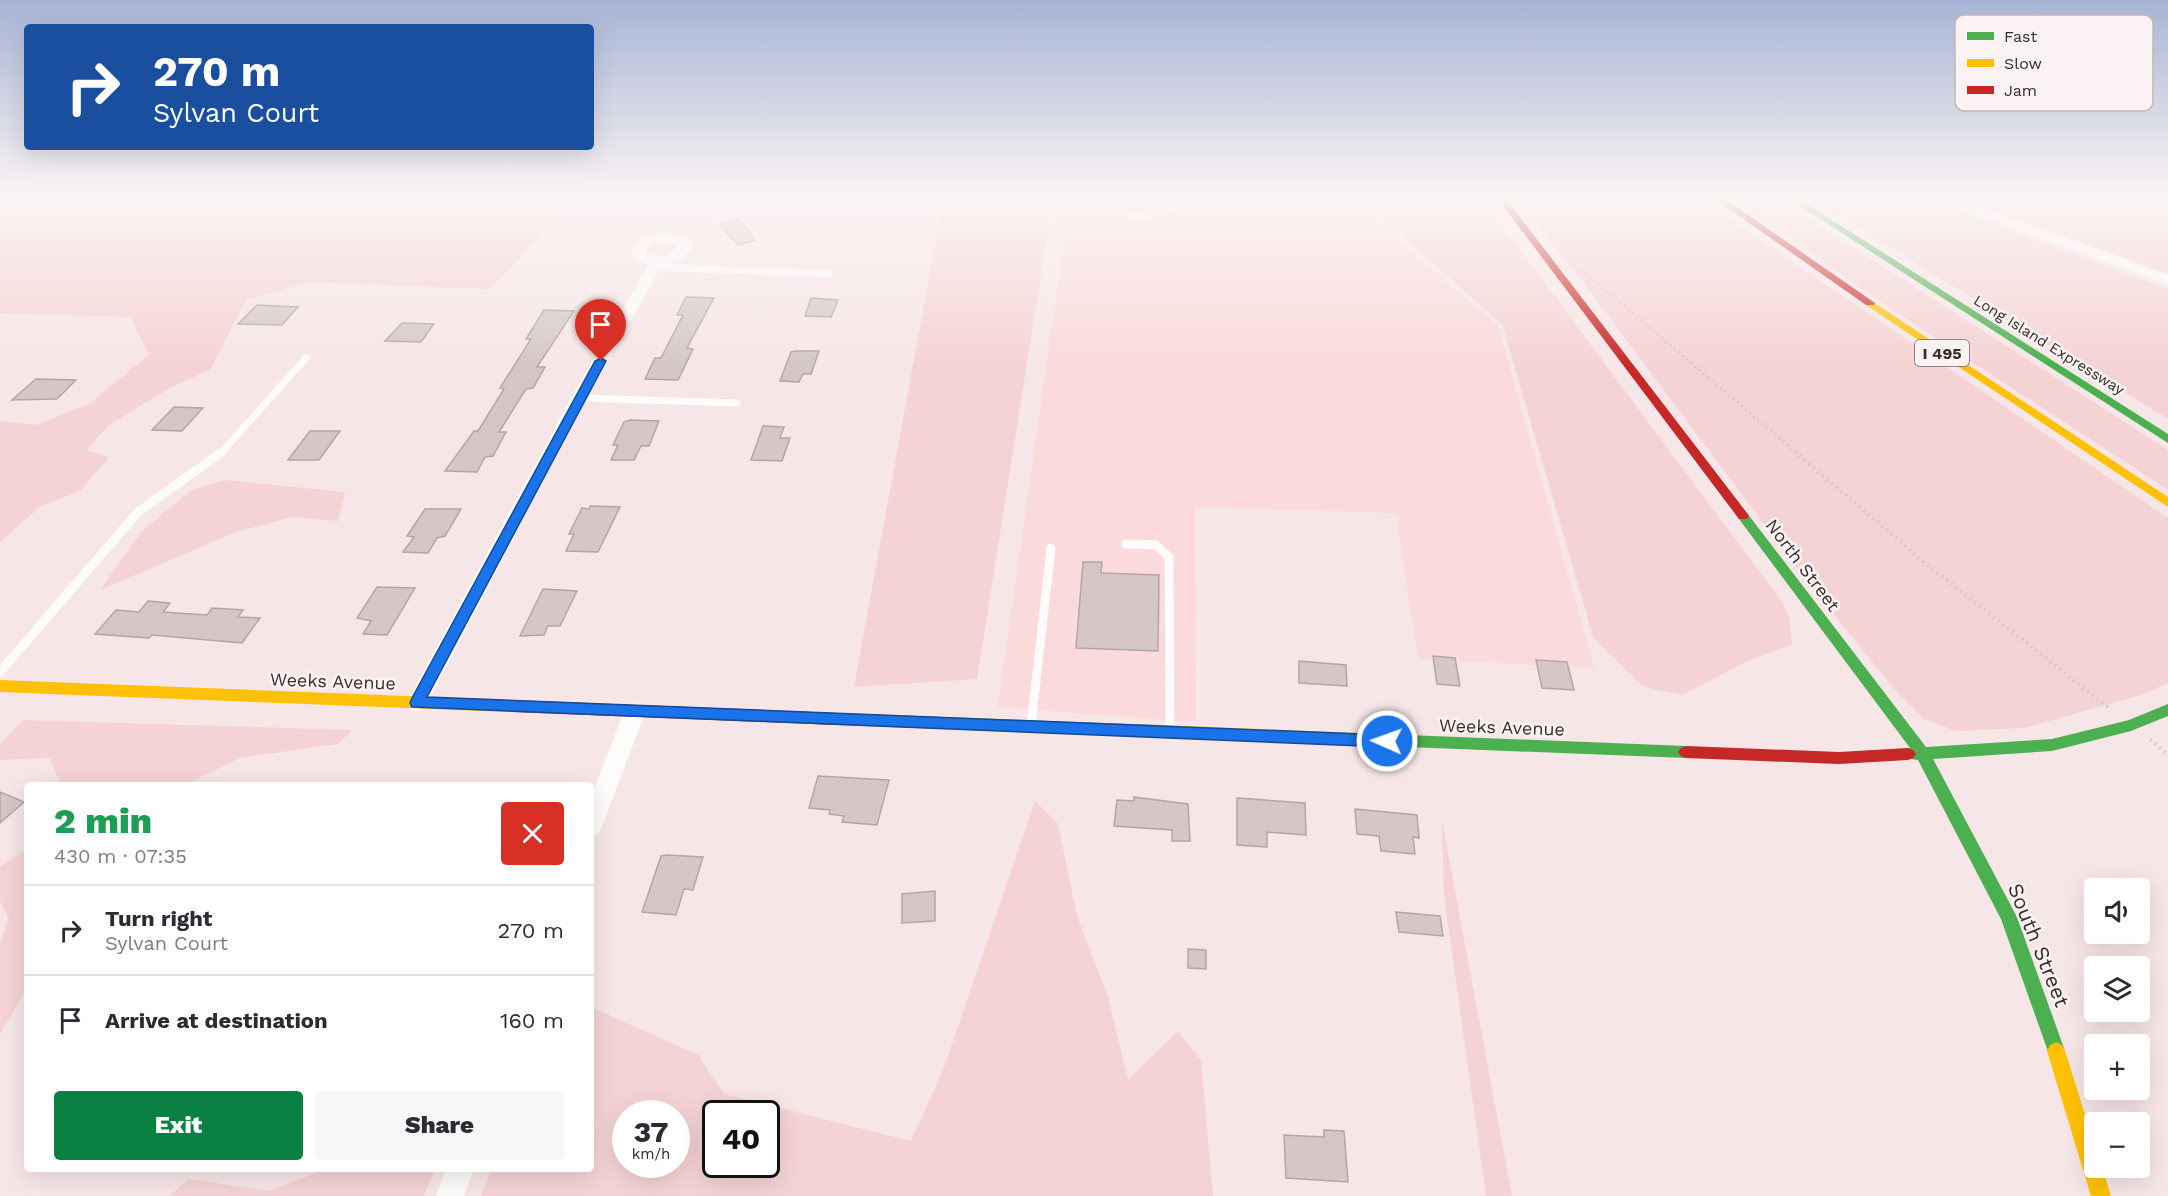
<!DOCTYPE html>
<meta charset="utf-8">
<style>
:root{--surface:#fff;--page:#f7f7f7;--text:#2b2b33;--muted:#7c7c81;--line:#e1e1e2;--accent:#0b8043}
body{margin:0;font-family:"Work Sans",sans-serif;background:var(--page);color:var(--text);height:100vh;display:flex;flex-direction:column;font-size:22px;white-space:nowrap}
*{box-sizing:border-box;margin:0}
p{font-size:20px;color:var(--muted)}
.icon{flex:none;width:33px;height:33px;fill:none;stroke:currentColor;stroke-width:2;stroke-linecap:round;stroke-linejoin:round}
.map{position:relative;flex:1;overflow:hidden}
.drawer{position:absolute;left:24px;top:782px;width:570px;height:390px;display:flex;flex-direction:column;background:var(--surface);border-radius:6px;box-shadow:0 6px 24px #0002}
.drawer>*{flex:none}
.hud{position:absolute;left:24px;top:24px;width:570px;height:126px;border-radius:6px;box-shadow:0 6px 24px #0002;background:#1a4fa0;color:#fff;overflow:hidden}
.controls{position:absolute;left:2084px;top:878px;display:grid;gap:12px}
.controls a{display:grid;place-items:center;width:66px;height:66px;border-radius:6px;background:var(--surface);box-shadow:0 6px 24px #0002;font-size:30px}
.speed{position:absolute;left:612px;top:1100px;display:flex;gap:12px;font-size:30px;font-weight:700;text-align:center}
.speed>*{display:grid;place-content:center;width:78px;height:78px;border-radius:50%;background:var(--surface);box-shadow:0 6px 24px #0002;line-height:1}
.speed small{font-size:15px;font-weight:400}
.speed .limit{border:3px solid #111;border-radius:9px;background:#fff;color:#111}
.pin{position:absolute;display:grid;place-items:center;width:51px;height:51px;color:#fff;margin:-62px -26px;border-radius:50% 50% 50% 0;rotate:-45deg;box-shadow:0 0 6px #0007}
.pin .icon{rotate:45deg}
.me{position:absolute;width:66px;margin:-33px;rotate:272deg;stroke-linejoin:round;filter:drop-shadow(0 0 4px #0008)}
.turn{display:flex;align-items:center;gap:21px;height:126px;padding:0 30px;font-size:27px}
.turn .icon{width:78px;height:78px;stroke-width:2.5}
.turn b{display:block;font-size:42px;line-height:51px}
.round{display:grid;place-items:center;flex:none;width:63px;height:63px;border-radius:6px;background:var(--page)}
.headline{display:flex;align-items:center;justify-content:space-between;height:102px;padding:0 30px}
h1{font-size:36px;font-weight:800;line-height:45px;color:#1e9e55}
.primary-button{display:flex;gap:12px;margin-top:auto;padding:12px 30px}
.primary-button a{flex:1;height:69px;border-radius:6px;background:var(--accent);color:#fff;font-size:24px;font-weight:800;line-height:69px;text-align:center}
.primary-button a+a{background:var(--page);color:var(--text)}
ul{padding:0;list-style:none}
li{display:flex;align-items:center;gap:18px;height:90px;padding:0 30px;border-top:2px solid var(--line)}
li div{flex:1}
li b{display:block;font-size:22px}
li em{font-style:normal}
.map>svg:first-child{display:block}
</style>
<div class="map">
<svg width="2168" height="1196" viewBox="0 0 2168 1196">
<rect width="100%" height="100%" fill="#f7e6e7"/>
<!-- built -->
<path fill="#fadadb" d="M 1070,199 L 1350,199 L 1498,326 L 1594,668 L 1418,659 L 1396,513 L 1195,507 L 1196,722 L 998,707 Z"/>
<!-- green -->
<path fill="#f5d3d4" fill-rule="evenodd" d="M 0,199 L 577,199 L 490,289 L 309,282 L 246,300 L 210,370 L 175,385 L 109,425 L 87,450 L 109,457 L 80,491 L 41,506 L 0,542 L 0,421 L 36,425 L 89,404 L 149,355 L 130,317 L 0,313 Z
M 872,199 L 1053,199 L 977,679 L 854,687 L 942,206 Z
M 1360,199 L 1482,199 L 1783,603 L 1789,616 L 1792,644 L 1750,660 L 1682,695 L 1644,687 L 1594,639 L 1502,324 Z
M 1515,199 L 1701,199 L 2168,518 L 2168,683 L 2144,694 L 2024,728 L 1956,731 L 1924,719 L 1895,690 L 1802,575 L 1578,275 Z
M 1735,199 L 1778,199 L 2168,450 L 2168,490 L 1885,305 Z
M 1812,199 L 1926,199 L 2168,289 L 2168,419 Z
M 1962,199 L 2168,199 L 2168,273 Z
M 225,480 L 345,492 L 338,521 L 292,517 L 236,532 L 100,590 L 142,531 L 191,490 Z
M 23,720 L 352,730 L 338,744 L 240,758 L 186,784 L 61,784 L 49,758 L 0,760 L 0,744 Z
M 1035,801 L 1058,824 L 1077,916 L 1108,997 L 1128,1080 L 1178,1031 L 1201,1060 L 1213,1196 L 481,1196 L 491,1169 L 591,1168 L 591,1007 L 698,1055 L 724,1094 L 911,1141 L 945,1065 ZM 626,1113 L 676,1113 L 676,1164 L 626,1164 ZM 716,1113 L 766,1113 L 766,1164 L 716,1164 Z
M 1442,821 L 1512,1196 L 1486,1196 L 1444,896 Z
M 27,849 L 27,988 L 0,1034 L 0,943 L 9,918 L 0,902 L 0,867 Z
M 328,1168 L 435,1169 L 424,1196 L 169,1196 L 189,1179 L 270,1191 Z"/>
<!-- building -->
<path fill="#d5c7c7" stroke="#b4a6a7" stroke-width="1.5" d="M 738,218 L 755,240 L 738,245 L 719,224 Z
M 686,297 L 714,298 L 687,348 L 693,349 L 678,380 L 645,379 L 655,358 L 661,358 L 683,315 L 677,315 Z
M 811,298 L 838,300 L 831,317 L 805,316 Z
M 257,305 L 298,307 L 282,325 L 238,324 Z
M 544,310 L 574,311 L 537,367 L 545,367 L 533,388 L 526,389 L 499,432 L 506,432 L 493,456 L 485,457 L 477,472 L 445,471 L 474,431 L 478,431 L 504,389 L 500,388 L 531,339 L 526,339 Z
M 402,323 L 434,324 L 421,342 L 385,341 Z
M 795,351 L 819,351 L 811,374 L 803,374 L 799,382 L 780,381 L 791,352 Z
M 36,379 L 76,380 L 57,399 L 12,400 Z
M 174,407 L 203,408 L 182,431 L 152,430 Z
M 630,420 L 659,421 L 649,446 L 641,446 L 634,460 L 611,460 L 618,445 L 613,445 L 624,422 Z
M 763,426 L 784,427 L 780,438 L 790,438 L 782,461 L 751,460 Z
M 310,431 L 340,431 L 319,460 L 288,460 Z
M 590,506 L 620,507 L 598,552 L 566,551 L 574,534 L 569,534 L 582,508 L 589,509 Z
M 425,509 L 461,509 L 445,536 L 437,538 L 428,553 L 403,552 L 414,537 L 407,536 Z
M 1083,562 L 1102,562 L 1101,573 L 1159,575 L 1158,651 L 1076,648 Z
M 377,587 L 415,588 L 387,635 L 363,634 L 371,621 L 357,618 Z
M 543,589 L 577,591 L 560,626 L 548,626 L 544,635 L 520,636 Z
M 148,601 L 170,603 L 163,612 L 207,615 L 212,608 L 243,610 L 238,617 L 260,618 L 242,643 L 152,635 L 149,638 L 95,634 L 116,610 L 139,612 Z
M 1433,656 L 1455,658 L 1460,686 L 1437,684 Z
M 1536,660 L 1567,662 L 1574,690 L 1542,688 Z
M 1299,661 L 1346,665 L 1347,686 L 1299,683 Z
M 818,776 L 889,780 L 877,825 L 842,822 L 844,816 L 829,814 L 830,810 L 809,808 Z
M 0,792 L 24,802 L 0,823 Z
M 1134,797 L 1188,804 L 1190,841 L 1172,841 L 1172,830 L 1114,826 L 1117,800 L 1134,801 Z
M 1237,798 L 1305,803 L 1306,835 L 1267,832 L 1267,847 L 1237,845 Z
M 1355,809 L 1417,815 L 1419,838 L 1413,837 L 1415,854 L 1381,851 L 1379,836 L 1357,834 Z
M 668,855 L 703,857 L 693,890 L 684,889 L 676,915 L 642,912 L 661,856 Z
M 935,891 L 935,921 L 902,923 L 902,894 Z
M 1396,912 L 1440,916 L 1443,936 L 1399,932 Z
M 1188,949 L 1206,950 L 1206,969 L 1188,968 Z
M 1324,1130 L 1344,1131 L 1348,1182 L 1286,1178 L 1284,1135 L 1324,1137 Z"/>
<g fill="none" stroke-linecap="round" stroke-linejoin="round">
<!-- path-far1 -->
<path stroke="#d0c8c8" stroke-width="3" stroke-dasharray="1.5 4" stroke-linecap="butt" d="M 1582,270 L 1797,453"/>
<!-- path -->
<path stroke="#d0c8c8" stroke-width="4" stroke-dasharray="1.5 4.5" stroke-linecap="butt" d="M 1795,452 L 1924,562 L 2109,708
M 2150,740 L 2168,754"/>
<!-- lane-far1 -->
<path stroke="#fefbfb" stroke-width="7" d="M 1103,199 C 1122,223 1154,215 1179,205
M 1161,199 L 1185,206 L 1209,199
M 654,267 L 829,274
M 579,398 L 737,403
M 221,453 L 306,358"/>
<!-- lane -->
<path stroke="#fefbfb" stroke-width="9" d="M 1126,544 L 1156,545 L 1169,557 L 1170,731
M 0,672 L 138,512 L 222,452
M 1031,726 L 1051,548"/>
<!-- street -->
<path fill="#fefbfb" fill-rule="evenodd" d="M 1940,199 L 1957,199 L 2168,275 L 2168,284 L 1941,202 Z
M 664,233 L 687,238 L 692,248 L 681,260 L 662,265 L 587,398 L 424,709 L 417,711 L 410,709 L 406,703 L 410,697 L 571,398 L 648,265 L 634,259 L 632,249 L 643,238 ZM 664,241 L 676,244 L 678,248 L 663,257 L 646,254 L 646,250 L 653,244 Z
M 635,703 L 642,705 L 646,711 L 602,826 L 599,833 L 591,836 L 591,797 L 624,711 L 628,705 Z
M 446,1168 L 474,1168 L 464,1196 L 436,1196 Z"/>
<!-- fast -->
<path fill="#4caf50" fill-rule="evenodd" d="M 1789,199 L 1799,199 L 2168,434 L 2168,443 Z
M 1743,512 L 1747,513 L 1926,747 L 2052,739 L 2129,720 L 2168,704 L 2168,716 L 2131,731 L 2052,751 L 1933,759 L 2017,917 L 2065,1051 L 2062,1057 L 2056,1060 L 2050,1057 L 2001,919 L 1918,760 L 1903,758 L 1900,754 L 1903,750 L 1910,748 L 1739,519 L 1737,516 Z
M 837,713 L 1160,725 L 1165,727 L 1167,731 L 1165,735 L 1160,737 L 837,725 L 832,723 L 830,719 L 832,715 Z
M 1408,735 L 1686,746 L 1691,748 L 1694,752 L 1691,756 L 1686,758 L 1408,747 L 1403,745 L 1401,741 L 1403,737 Z"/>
<!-- slow -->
<path fill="#ffc107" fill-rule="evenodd" d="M 1870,300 L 2168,497 L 2168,507 L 1866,305 L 1866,301 Z
M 0,680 L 513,700 L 518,702 L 520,706 L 518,710 L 513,712 L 0,692 Z
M 1160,725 L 1408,735 L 1413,737 L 1415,741 L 1413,745 L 1408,747 L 1160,737 L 1155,735 L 1153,731 L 1155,727 Z
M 2056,1042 L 2062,1045 L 2065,1051 L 2094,1143 L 2094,1167 L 2102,1167 L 2111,1196 L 2091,1196 L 2047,1051 L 2050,1045 Z"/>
<!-- jam -->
<path fill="#c62828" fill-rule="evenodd" d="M 1498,199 L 1506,199 L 1747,513 L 1749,516 L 1747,519 L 1739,519 Z
M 1715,199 L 1725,199 L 1875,303 L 1874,305 L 1866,305 Z
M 513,700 L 837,713 L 842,715 L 844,719 L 842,723 L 837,725 L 513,712 L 508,710 L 506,706 L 508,702 Z
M 1686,746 L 1839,752 L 1908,748 L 1913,750 L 1916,754 L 1913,758 L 1908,760 L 1839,764 L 1686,758 L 1681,756 L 1678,752 L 1681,748 Z"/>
</g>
<!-- sky -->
<linearGradient id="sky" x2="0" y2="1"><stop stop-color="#a7b4d5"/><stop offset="0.54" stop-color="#fbf4f4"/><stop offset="1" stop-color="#fbf4f4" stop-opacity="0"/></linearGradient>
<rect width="2168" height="366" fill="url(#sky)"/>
<!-- route -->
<path fill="#1a73e8" stroke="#114b97" stroke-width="1.5" d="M 601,358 L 606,361 L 427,697 L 1387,735 L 1395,741 L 1387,747 L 412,707 L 410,703 L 412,698 L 595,361 Z"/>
<g text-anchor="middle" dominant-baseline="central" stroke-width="5" stroke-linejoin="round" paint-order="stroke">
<!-- far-street labels -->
<g font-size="15" fill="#392b2c" stroke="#fbf3f3">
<text transform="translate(2049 345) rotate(32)">Long Island Expressway</text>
</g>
<!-- shield labels -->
<rect fill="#fbf3f3" stroke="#736768" stroke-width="1.5" x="1915" y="340" width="54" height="26" rx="4.5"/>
<g font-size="16" font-weight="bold" fill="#392b2c">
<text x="1942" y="353">I 495</text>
</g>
<!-- street labels -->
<g font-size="18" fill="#392b2c" stroke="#fbf3f3">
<text transform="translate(1803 565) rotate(53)">North Street</text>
<text transform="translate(333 681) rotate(2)">Weeks Avenue</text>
<text transform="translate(1502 727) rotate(2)">Weeks Avenue</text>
</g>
<!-- near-street labels -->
<g font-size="21" fill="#392b2c" stroke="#fbf3f3">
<text transform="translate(2039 945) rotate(68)">South Street</text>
</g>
</g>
<!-- legend -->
<rect x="1955" y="15" width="198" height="96" rx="9" fill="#fbf3f3" stroke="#c1b7b7" stroke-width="1.5"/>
<rect x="1967" y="32" width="27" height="8" fill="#4caf50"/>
<rect x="1967" y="59" width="27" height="8" fill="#ffc107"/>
<rect x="1967" y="86" width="27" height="8" fill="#c62828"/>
<g font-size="16" fill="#392b2c">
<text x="2004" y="42">Fast</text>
<text x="2004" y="69">Slow</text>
<text x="2004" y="96">Jam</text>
</g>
</svg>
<div class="controls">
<a><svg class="icon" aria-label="sound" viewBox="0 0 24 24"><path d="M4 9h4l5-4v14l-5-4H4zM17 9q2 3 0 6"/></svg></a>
<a><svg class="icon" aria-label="layers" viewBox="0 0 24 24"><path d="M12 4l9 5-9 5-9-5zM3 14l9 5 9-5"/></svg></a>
<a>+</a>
<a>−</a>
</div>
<div class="speed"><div>37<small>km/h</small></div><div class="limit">40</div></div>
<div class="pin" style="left:601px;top:361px;background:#d93025"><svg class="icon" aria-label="arrive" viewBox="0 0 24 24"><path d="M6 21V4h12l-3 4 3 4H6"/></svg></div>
<svg class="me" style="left:1387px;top:741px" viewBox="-20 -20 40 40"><circle r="17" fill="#1a73e8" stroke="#fff" stroke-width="3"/><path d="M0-11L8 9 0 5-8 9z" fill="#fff"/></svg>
<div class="hud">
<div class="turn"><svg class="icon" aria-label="right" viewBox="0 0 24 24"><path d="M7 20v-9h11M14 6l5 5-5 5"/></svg><div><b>270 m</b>Sylvan Court</div></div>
</div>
<section class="drawer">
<div class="headline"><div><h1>2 min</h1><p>430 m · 07:35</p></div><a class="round" style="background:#d93025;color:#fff"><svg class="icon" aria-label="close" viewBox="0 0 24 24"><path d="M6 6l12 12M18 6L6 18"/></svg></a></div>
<ul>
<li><svg class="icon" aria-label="right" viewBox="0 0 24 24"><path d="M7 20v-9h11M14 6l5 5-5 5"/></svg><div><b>Turn right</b><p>Sylvan Court</p></div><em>270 m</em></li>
<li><svg class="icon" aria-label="arrive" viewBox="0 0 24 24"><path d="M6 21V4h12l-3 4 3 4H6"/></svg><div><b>Arrive at destination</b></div><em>160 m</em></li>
</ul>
<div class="primary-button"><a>Exit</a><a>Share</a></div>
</section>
</div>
